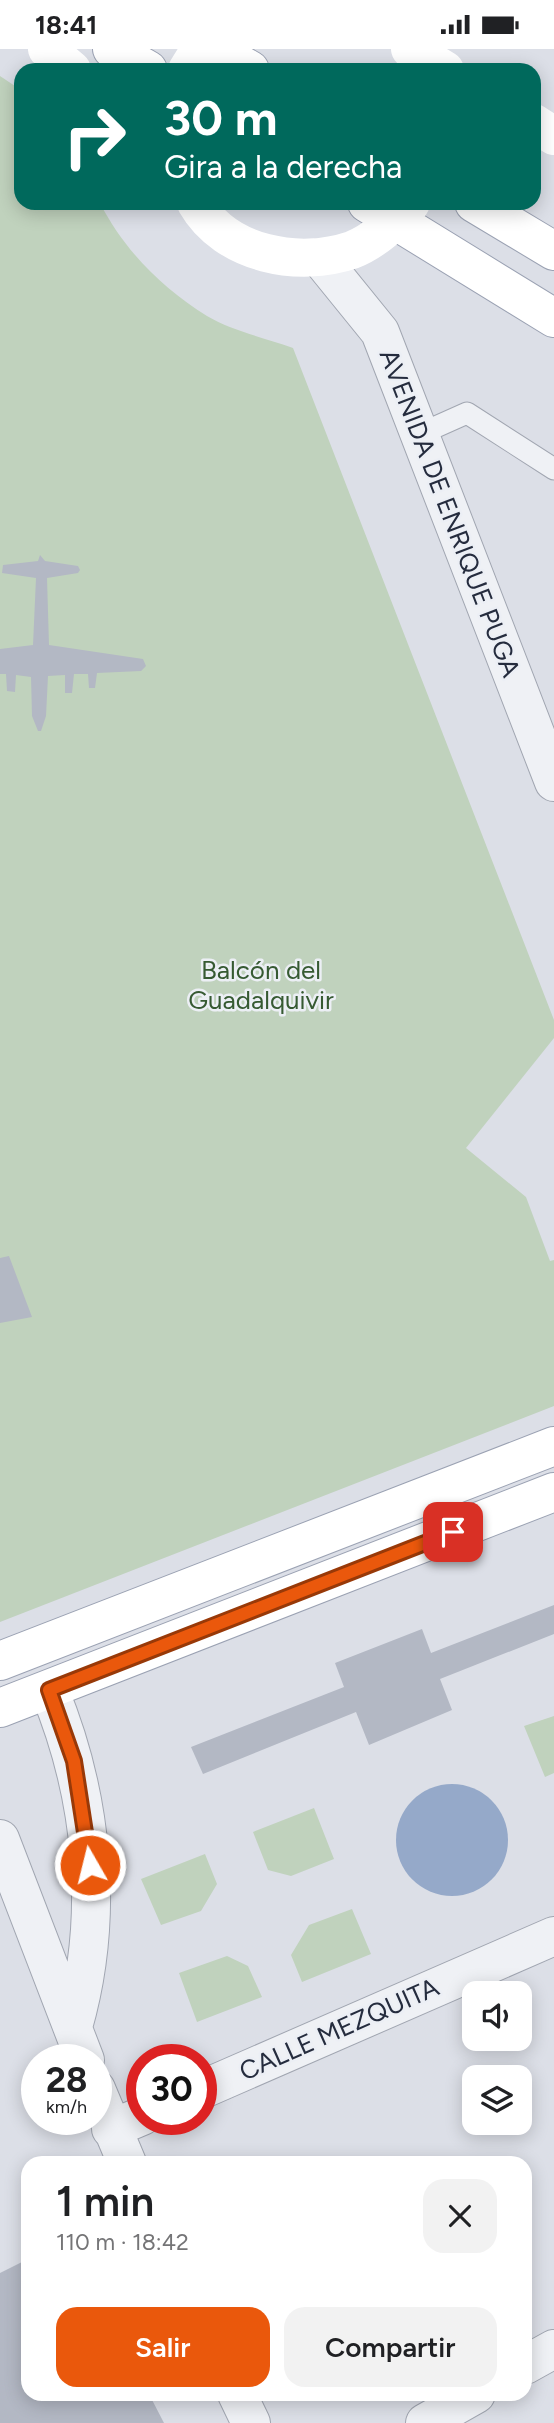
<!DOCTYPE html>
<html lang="es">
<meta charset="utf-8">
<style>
:root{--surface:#fff;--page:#f2f2f2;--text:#202124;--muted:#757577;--accent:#ea580c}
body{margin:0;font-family:Figtree,sans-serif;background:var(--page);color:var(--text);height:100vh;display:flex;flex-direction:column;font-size:26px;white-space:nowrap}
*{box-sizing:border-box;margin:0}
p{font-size:23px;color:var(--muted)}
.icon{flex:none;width:38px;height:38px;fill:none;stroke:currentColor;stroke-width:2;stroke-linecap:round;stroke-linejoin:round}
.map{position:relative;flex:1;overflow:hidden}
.drawer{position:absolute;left:21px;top:2107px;width:511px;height:245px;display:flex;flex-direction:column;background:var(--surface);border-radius:21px;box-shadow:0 4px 18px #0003}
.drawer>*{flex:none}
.banner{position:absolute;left:14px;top:14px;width:527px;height:147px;border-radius:21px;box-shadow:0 4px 18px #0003;background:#00695c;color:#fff;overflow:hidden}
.fabs{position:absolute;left:462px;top:1932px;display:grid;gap:14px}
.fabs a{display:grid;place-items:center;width:70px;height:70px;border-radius:14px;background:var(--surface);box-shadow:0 4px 18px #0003;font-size:35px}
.speed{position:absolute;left:21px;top:1995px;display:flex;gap:14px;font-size:35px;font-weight:700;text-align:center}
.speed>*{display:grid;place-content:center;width:91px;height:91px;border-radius:50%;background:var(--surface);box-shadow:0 4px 18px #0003;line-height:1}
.speed small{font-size:18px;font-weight:400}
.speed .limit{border:10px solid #d22;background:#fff;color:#111}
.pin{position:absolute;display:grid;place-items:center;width:60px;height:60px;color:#fff;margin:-30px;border-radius:14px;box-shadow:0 4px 10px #0006}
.me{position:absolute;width:77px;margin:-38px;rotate:352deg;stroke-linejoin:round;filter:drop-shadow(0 0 5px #0008)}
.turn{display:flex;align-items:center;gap:24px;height:147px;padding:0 35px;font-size:32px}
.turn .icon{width:91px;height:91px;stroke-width:2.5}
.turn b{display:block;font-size:49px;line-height:60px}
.round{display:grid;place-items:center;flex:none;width:74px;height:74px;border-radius:21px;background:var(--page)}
.head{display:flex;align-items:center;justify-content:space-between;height:119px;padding:0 35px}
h1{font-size:42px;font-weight:600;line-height:52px}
.button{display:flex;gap:14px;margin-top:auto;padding:14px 35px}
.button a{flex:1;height:80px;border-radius:21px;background:var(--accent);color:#fff;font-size:28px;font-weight:600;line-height:80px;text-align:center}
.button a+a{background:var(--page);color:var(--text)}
.status{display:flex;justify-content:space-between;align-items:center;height:49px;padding:0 35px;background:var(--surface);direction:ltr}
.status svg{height:19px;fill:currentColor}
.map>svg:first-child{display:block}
</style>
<div class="status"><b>18:41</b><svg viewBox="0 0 49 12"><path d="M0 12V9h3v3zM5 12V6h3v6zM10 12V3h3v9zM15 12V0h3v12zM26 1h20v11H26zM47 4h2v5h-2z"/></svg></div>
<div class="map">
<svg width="554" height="2374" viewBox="0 0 554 2374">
<rect width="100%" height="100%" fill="#dcdfe7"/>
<!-- green -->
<path fill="#c0d2bd" d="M 0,27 L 21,41 L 21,154 L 100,154 C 124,201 162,239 207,267 C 232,282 266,289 293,299 L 554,971 L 554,989 L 466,1099 L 526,1148 L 550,1212 L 554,1211 L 554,1357 L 0,1573 Z
M 554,1667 L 554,1724 L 545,1728 L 524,1677 Z
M 314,1759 L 334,1810 L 291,1827 L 268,1821 L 253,1783 Z
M 205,1805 L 217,1835 L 201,1862 L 161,1876 L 141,1830 Z
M 352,1860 L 371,1905 L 302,1933 L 291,1906 L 309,1876 Z
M 227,1907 L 248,1917 L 262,1948 L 197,1973 L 179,1924 Z"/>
<!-- water -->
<path fill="#95a9c9" d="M396 1791a56 56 0 1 1 112 0a56 56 0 1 1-112 0Z"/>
<!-- building -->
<path fill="#b3b8c4" d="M 40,506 L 45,512 L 78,517 L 80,521 L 78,524 L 47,529 L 49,596 L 143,610 L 146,617 L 141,622 L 97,624 L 95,639 L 89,639 L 88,625 L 74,625 L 72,644 L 65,644 L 65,626 L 48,627 L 46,667 L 41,682 L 38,682 L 32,667 L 31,628 L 16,626 L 15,643 L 7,642 L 6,625 L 0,625 L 0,600 L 33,596 L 36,529 L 2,524 L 3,516 L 38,512 Z
M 9,1207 L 32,1268 L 0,1274 L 0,1209 Z
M 554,1556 L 554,1585 L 440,1630 L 452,1661 L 369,1696 L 356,1663 L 203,1725 L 191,1698 L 344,1638 L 335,1614 L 422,1580 L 431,1604 Z
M 28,2210 L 28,2345 L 149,2345 L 164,2374 L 0,2374 L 0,2224 Z"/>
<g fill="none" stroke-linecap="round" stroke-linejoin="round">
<defs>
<path id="lane" d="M 420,385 L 467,364 L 554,420"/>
<path id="street" d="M 320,209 L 380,283 L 554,733
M 49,1641 C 93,1747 105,1867 73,1978
M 0,1790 L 85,2011
M 96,2040 L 127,2114
M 201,2041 L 554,1887
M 111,2080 L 142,2067
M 525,2316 L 554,2300
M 237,2345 L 251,2374
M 425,2374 L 476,2345"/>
<path id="primary" d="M 112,0 L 148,21
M 214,0 L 250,21
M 367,154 L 554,269
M 474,154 L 554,202
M 0,1612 L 554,1397
M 0,1659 L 554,1443"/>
</defs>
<!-- lane casing -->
<use href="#lane" stroke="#a1a6b1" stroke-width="23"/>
<!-- street casing -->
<use href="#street" stroke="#a1a6b1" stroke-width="40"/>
<!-- primary casing -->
<use href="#primary" stroke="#9ba2b3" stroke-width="40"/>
<!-- lane -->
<use href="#lane" stroke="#eff1f5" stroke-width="21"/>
<!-- street -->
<use href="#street" stroke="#eff1f5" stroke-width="38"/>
<!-- secondary -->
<path stroke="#fff" stroke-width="38" d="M 47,0 L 72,21
M 410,0 L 445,21
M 187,21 L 200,0
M 534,74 L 554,87
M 196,154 C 226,206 299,219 352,201 C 373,193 397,172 411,154"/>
<!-- primary -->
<use href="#primary" stroke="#fff" stroke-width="38"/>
</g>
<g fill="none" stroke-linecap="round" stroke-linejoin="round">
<defs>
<path id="route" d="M 90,1816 L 74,1712 L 49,1641 L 453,1483"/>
</defs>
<!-- route casing -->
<use href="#route" stroke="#983908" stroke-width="18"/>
<!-- route -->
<use href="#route" stroke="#ea580c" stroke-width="12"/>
</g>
<g text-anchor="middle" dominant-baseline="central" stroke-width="5" stroke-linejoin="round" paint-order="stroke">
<!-- street labels -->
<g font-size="26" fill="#252c3e" stroke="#eceff5">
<text transform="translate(450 464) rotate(69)">AVENIDA DE ENRIQUE PUGA</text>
<text transform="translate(339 1980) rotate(-24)">CALLE MEZQUITA</text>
</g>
<!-- park labels -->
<g font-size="26" fill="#365a32" stroke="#eceff5">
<text x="261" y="921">Balcón del<tspan x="261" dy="30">Guadalquivir</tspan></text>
</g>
</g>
</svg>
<div class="fabs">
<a><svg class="icon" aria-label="sound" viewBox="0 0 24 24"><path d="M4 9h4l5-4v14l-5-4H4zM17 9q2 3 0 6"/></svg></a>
<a><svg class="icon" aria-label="layers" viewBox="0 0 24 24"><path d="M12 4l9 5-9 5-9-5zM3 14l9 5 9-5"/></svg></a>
</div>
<div class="speed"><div>28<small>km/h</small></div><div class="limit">30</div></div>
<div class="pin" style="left:453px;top:1483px;background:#d93025"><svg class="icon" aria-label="arrive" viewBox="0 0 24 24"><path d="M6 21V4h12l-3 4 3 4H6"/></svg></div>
<svg class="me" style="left:90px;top:1816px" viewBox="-20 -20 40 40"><circle r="17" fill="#ea580c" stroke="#fff" stroke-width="3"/><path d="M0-11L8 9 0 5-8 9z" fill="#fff"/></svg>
<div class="banner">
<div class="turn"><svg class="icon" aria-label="right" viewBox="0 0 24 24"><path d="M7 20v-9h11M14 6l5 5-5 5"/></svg><div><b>30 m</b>Gira a la derecha</div></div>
</div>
<section class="drawer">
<div class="head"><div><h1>1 min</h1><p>110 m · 18:42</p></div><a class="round"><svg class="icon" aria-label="close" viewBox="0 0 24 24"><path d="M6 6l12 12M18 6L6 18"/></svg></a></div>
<div class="button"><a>Salir</a><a>Compartir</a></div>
</section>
</div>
